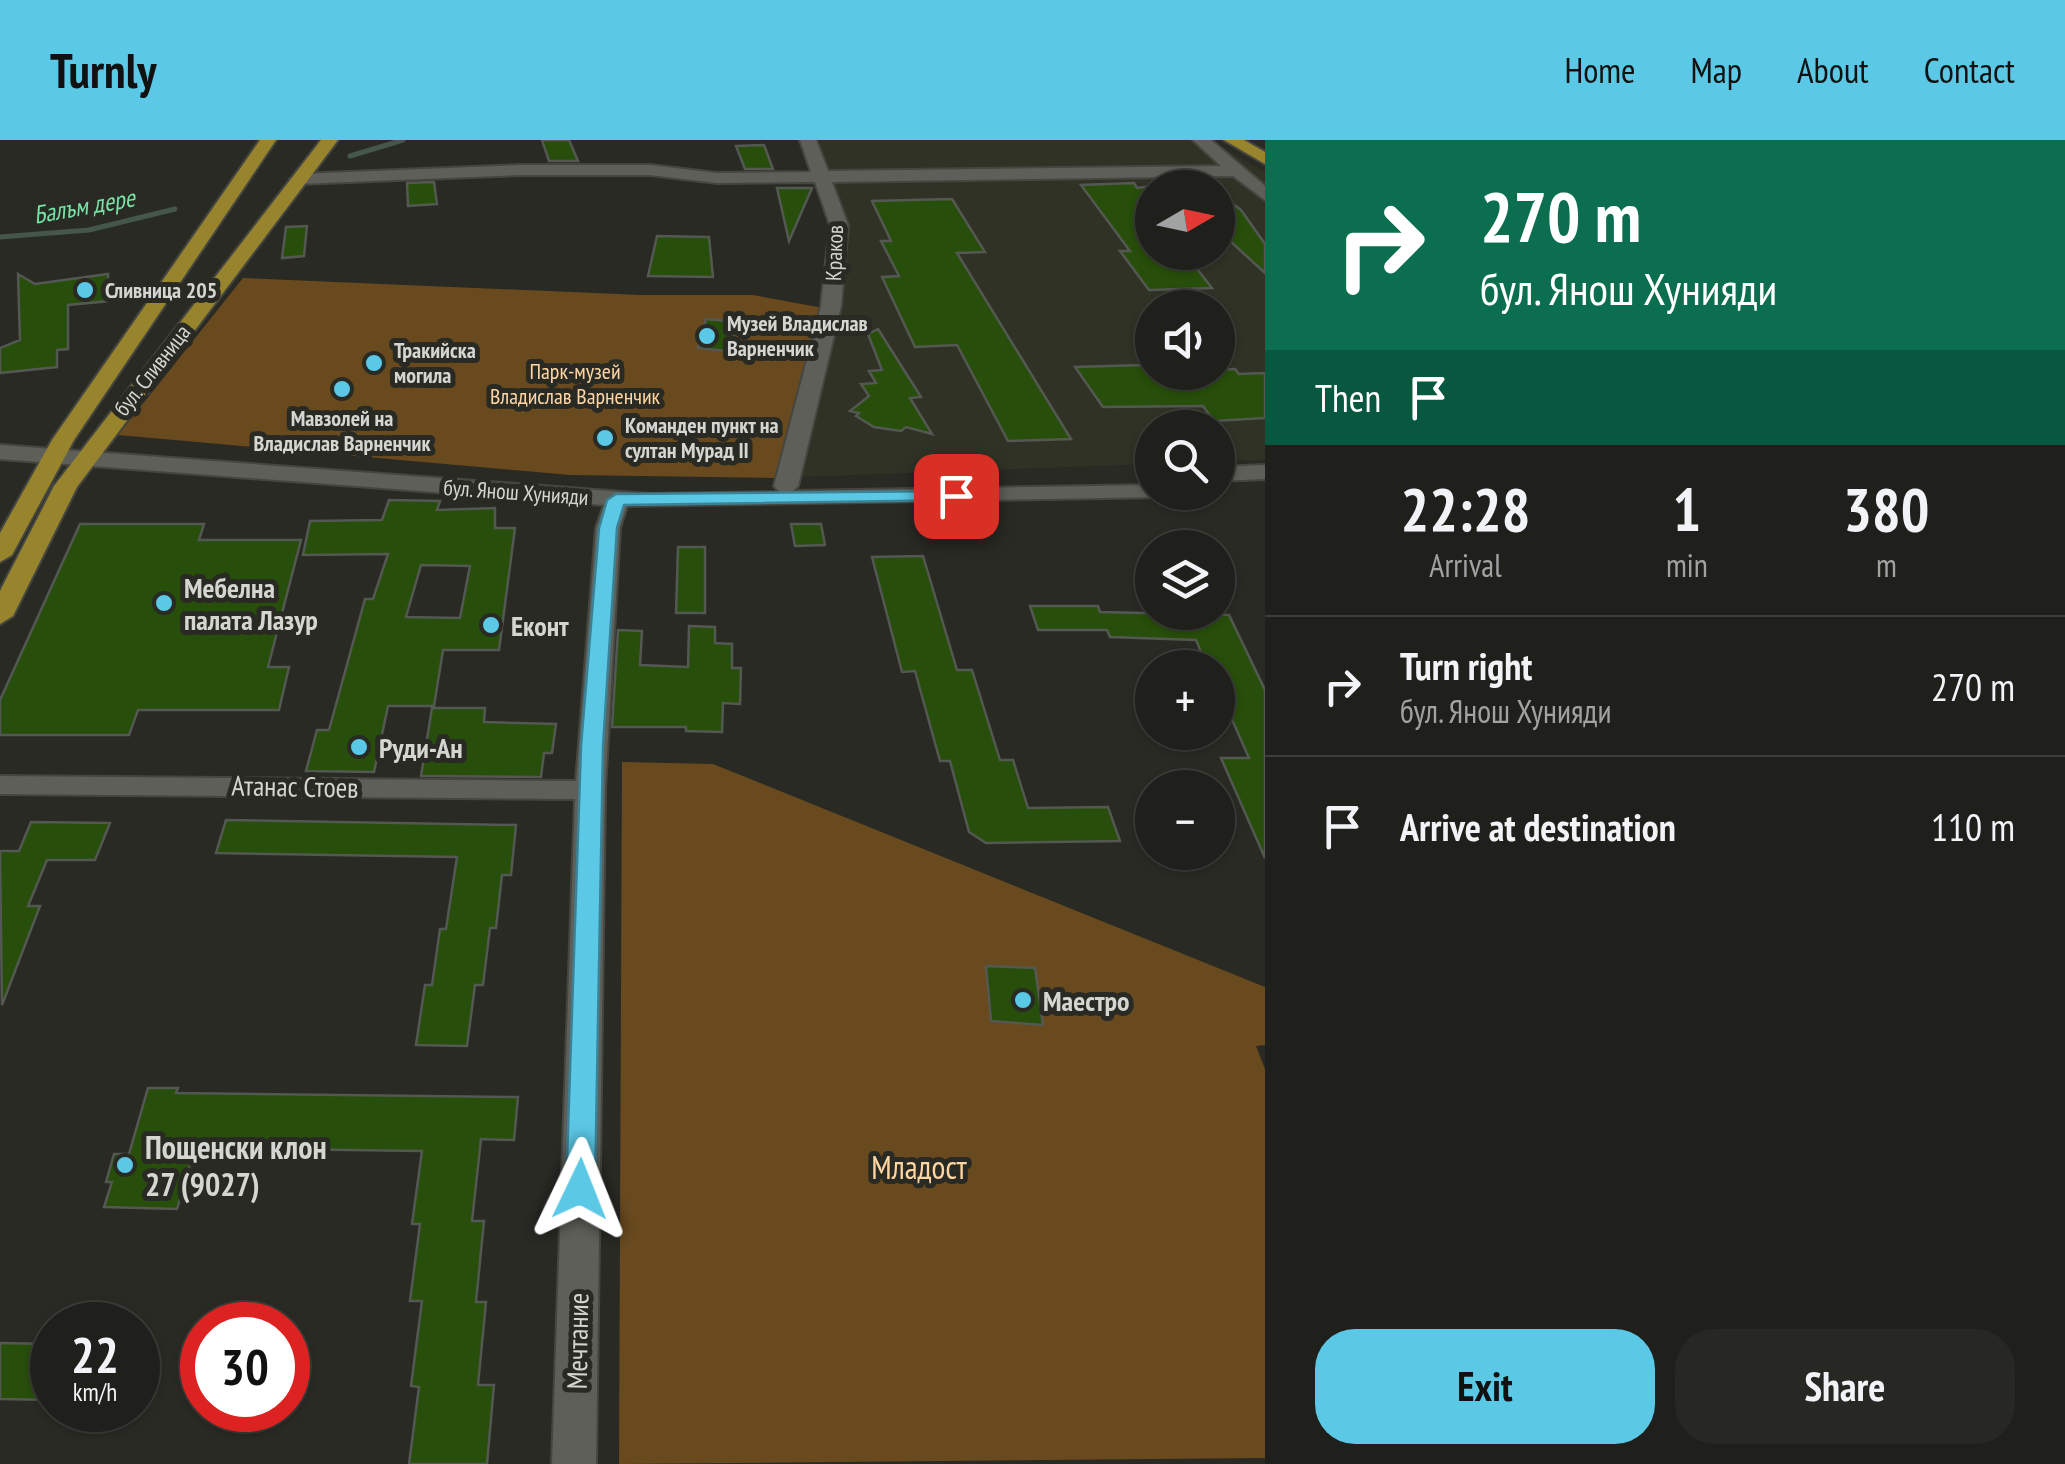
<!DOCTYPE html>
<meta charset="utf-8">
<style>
:root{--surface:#1f201b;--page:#272824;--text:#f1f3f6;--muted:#a1a3a3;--line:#3c3e3a;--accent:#5bc8e6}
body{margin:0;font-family:"PT Sans Narrow",sans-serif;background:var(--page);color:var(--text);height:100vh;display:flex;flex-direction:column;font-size:38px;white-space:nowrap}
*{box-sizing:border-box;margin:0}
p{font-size:32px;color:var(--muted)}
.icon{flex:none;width:55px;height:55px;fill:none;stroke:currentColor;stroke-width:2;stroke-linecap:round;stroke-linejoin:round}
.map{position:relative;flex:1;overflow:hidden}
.side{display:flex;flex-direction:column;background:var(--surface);width:800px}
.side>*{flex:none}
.guide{background:#0b6e4f;color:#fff;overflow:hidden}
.needle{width:65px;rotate:81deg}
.buttons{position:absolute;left:1135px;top:30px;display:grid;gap:20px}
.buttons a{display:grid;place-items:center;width:100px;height:100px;border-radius:50%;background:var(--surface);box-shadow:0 2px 8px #0004,0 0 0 2px var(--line);font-size:50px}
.speed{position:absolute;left:30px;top:1162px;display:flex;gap:20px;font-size:50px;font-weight:700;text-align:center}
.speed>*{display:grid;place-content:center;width:130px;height:130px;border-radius:50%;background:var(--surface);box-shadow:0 2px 8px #0004,0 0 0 2px var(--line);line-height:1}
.speed small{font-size:25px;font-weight:400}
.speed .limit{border:15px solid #d22;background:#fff;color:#111}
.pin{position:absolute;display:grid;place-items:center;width:85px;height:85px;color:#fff;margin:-42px;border-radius:20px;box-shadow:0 5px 15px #0006}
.me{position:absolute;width:110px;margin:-55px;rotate:2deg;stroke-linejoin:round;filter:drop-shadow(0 0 8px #0008)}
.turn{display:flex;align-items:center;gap:35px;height:210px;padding:0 50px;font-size:45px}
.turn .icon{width:130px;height:130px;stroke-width:2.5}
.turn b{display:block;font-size:70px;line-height:85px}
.then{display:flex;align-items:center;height:95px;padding:0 50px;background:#0003;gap:20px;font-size:38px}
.eta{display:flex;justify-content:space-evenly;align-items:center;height:170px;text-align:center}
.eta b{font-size:60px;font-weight:600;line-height:70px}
.action{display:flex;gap:20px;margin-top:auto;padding:20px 50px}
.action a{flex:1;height:115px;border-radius:40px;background:var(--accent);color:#111;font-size:40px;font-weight:600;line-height:115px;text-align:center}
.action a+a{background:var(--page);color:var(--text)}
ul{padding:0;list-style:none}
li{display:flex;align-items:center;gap:30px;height:140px;padding:0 50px;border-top:2px solid var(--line)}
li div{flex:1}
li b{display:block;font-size:38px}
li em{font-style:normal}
header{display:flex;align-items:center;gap:60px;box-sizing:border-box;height:140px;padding:0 50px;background:var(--accent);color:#111}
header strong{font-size:48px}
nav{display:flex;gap:55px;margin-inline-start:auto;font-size:35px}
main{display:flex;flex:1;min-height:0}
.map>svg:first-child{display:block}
</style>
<header>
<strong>Turnly</strong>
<nav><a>Home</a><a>Map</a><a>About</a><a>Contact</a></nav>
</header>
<main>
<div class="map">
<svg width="1265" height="1324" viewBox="0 0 1265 1324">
<rect width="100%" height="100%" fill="#292a24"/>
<!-- built -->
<path fill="#303225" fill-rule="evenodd" d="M 819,0 L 1209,0 L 1265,32 L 1265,320 L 1218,321 L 1218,288 L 1152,288 L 1152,324 L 801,337 L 843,163 L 845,82 L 828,40 ZM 1152,48 L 1218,48 L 1218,112 L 1152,112 ZM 1152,168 L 1218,168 L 1218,232 L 1152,232 Z"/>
<!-- green -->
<path fill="#694a1f" d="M 243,138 L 640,155 L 753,155 L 823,168 L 777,338 L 570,335 L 118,295 Z
M 622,622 L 713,624 L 1265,847 L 1265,905 L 1256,906 L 1265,929 L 1265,1318 L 619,1324 Z"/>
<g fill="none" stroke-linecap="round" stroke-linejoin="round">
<!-- stream -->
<path stroke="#45574c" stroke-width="5" d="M 350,16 L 403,0
M 0,97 L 89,90 L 175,69"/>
</g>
<!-- building -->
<path fill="#274e0a" stroke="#545852" stroke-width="2.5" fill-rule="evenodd" d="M 542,0 L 569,0 L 578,21 L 549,21 Z
M 764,5 L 773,29 L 745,29 L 736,6 Z
M 434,42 L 437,64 L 408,66 L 407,43 Z
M 1134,43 L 1137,48 L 1152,46 L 1152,112 L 1184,112 L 1212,148 L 1149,150 L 1120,111 L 1130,111 L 1081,45 Z
M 777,48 L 812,48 L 789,101 Z
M 1218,53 L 1241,70 L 1265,104 L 1265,133 L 1218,90 Z
M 952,59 L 985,112 L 957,113 L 1071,299 L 1008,301 L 957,205 L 915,207 L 882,137 L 899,136 L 881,101 L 891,101 L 872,61 Z
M 307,86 L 304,116 L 282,118 L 286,87 Z
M 657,96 L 709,97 L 713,137 L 648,136 Z
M 18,134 L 35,144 L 108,134 L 109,161 L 68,165 L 68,209 L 57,210 L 57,227 L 0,233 L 0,208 L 20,200 Z
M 706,179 L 738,182 L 727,211 L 698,208 Z
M 878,189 L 921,257 L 910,258 L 932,294 L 906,287 L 901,291 L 874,287 L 856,276 L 859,273 L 850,271 L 869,256 L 861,244 L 876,243 L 869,231 L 882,230 L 868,194 Z
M 1144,225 L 1149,232 L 1235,229 L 1239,234 L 1265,233 L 1265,278 L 1214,281 L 1203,266 L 1103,267 L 1075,227 Z
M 389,360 L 440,361 L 437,370 L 495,368 L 495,388 L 515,388 L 499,510 L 443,510 L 434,566 L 388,566 L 374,632 L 306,631 L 317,590 L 329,590 L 365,459 L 373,459 L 388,414 L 303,415 L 310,381 L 382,380 ZM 421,425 L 470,426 L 460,478 L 406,477 Z
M 80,384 L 204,384 L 199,400 L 301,400 L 268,527 L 289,527 L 279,570 L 138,570 L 129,595 L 0,595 L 0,560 Z
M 791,384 L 821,384 L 825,405 L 795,406 Z
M 678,407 L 705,407 L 705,473 L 676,473 Z
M 923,416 L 957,530 L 972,530 L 1000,620 L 1013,620 L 1028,668 L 1108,667 L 1120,701 L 986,703 L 969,692 L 950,621 L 940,621 L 915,531 L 902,532 L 872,417 Z
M 1030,466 L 1098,466 L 1100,472 L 1229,475 L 1265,550 L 1265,718 L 1221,618 L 1249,618 L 1218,548 L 1218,528 L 1208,528 L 1196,500 L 1110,497 L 1107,490 L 1038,490 Z
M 689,486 L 715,487 L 715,503 L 732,504 L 732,528 L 741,528 L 740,564 L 723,563 L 722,592 L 686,591 L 686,587 L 612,587 L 618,490 L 642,491 L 640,525 L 688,527 Z
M 432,568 L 485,568 L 484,582 L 556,584 L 552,613 L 544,613 L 541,637 L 421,636 Z
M 226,680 L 516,685 L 511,735 L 502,735 L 496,788 L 490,788 L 483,845 L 475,845 L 467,906 L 416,905 L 425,845 L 432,845 L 440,789 L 446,789 L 457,717 L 216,713 Z
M 31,682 L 110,683 L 95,720 L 47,720 L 28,766 L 40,766 L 2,865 L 0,711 L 19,711 Z
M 986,826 L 1035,828 L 1043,885 L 991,881 Z
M 148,948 L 178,948 L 176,953 L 518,957 L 514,1000 L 481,999 L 472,1081 L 484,1081 L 476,1162 L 486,1162 L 478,1245 L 494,1245 L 487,1324 L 409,1324 L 419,1247 L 411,1246 L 422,1161 L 410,1161 L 420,1084 L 412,1084 L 422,1011 L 195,1008 L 177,1069 L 104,1067 L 112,1042 L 106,1042 L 114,1014 L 129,1014 Z
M 0,1203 L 52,1204 L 52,1260 L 0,1259 Z"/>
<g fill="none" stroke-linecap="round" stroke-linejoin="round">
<defs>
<path id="minor" d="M 800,0 L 816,0 L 828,31 L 1221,26 L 1193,0 L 1211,0 L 1265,46 L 1265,60 L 1233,36 L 832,42 L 848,85 L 841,166 L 798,346 L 793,351 L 1152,345 L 1152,352 L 1165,352 L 1162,357 L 627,366 L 620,388 L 605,650 L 596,1324 L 552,1324 L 575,659 L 0,654 L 0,636 L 576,641 L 596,388 L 604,365 L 0,319 L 0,305 L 649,354 L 780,352 L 774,346 L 821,166 L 830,85 L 815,42 L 717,43 L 650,35 L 521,35 L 299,44 L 290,39 L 299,34 L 521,25 L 650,25 L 717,33 L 811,32 Z
M 1265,325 L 1265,339 L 1218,341 L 1218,327 Z"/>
<path id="major" d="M 260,0 L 276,0 L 74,300 L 12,415 L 0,422 L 0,393 L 52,300 Z
M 321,0 L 338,0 L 77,347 L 13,476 L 0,484 L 0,451 L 54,346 Z
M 1224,0 L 1244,0 L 1265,12 L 1265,24 Z"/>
</defs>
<!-- minor casing -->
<use href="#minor" stroke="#454640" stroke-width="4"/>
<!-- major casing -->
<use href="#major" stroke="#454640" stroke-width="4"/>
<!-- minor -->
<use href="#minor" fill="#5e5f58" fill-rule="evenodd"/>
<!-- major -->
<use href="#major" fill="#97842c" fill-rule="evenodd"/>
</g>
<!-- route -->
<path fill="#5bc8e6" stroke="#3b8296" stroke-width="2.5" d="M 956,351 L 963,352 L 963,360 L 624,365 L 617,388 L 603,606 L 595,1049 L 591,1057 L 580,1060 L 570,1057 L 566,1049 L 581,606 L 599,388 L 607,360 L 616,354 Z"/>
<!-- markers -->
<g fill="#5bc8e6" stroke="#292a24" stroke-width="4">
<circle cx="85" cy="150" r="10"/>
<circle cx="707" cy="196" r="10"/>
<circle cx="374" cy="223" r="10"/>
<circle cx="342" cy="249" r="10"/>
<circle cx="605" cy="298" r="10"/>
<circle cx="164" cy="463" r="10"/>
<circle cx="491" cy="485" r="10"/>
<circle cx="359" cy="607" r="10"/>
<circle cx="1023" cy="860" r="10"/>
<circle cx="125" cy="1025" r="10"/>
</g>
<g text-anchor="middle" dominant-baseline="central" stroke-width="10" stroke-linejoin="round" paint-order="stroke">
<!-- far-street labels -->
<g font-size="22" fill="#d5d6d2" stroke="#292a24">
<text transform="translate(834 113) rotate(-88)">Краков</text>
<text transform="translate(152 230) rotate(-52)">бул. Сливница</text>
<text transform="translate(516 352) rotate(4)">бул. Янош Хунияди</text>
</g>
<!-- far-poi labels -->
<g font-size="22" font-weight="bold" fill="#d5d6d2" stroke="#292a24" text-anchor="start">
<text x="105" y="150">Сливница 205</text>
<text x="727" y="183">Музей Владислав<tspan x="727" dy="25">Варненчик</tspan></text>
<text x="394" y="210">Тракийска<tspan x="394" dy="25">могила</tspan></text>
<text x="342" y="278" text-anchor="middle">Мавзолей на<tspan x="342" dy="25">Владислав Варненчик</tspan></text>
<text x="625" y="285">Команден пункт на<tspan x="625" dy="25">султан Мурад II</tspan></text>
</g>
<!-- far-park labels -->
<g font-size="22" fill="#ffd6a2" stroke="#292a24">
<text x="575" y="231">Парк-музей<tspan x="575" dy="25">Владислав Варненчик</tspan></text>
</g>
<!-- far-water labels -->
<g font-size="25" font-style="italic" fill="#79e4a6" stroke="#292a24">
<text transform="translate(84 66) rotate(-10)">Балъм дере</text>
</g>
<!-- poi labels -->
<g font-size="28" font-weight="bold" fill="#d5d6d2" stroke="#292a24" text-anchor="start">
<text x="184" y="447">Мебелна<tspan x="184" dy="32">палата Лазур</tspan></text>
<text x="511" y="485">Еконт</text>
<text x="379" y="607">Руди-Ан</text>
<text x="1043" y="860">Маестро</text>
</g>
<!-- street labels -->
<g font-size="28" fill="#d5d6d2" stroke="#292a24">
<text transform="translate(295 646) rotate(1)">Атанас Стоев</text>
<text transform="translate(577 1201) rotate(-89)">Мечтание</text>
</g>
<!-- near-poi labels -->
<g font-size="32" font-weight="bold" fill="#d5d6d2" stroke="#292a24" text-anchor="start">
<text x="145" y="1007">Пощенски клон<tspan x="145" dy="37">27 (9027)</tspan></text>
</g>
<!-- near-park labels -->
<g font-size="32" fill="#ffd6a2" stroke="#292a24">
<text x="919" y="1027">Младост</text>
</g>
</g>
</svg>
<div class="buttons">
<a><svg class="needle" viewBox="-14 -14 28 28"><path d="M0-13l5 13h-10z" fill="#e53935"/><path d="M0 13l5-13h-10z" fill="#a1a3a3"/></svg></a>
<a><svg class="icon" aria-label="sound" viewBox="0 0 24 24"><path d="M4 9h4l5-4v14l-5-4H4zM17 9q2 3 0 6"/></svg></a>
<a><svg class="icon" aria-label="search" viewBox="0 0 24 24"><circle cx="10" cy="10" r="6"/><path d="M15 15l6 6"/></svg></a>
<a><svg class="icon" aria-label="layers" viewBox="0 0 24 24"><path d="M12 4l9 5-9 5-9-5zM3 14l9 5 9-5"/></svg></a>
<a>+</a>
<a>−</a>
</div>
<div class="speed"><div>22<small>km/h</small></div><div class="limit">30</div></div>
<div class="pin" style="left:956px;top:356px;background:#d93025"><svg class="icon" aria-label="arrive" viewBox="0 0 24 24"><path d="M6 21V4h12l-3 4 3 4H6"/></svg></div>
<svg class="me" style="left:580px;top:1049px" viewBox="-20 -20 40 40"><path d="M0-17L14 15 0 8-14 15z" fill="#5bc8e6" stroke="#fff" stroke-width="4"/></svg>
</div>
<section class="side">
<div class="guide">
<div class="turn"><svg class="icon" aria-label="right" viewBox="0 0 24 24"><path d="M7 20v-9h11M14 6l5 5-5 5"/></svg><div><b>270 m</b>бул. Янош Хунияди</div></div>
<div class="then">Then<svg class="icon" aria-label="arrive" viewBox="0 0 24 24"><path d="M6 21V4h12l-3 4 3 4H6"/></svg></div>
</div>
<div class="eta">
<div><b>22:28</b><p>Arrival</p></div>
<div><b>1</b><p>min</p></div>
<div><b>380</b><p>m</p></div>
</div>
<ul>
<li><svg class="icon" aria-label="right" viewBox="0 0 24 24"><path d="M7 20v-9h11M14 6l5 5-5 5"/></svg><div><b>Turn right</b><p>бул. Янош Хунияди</p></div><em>270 m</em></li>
<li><svg class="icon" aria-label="arrive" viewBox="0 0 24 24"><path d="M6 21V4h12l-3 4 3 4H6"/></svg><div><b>Arrive at destination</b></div><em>110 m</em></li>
</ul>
<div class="action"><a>Exit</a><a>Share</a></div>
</section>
</main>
